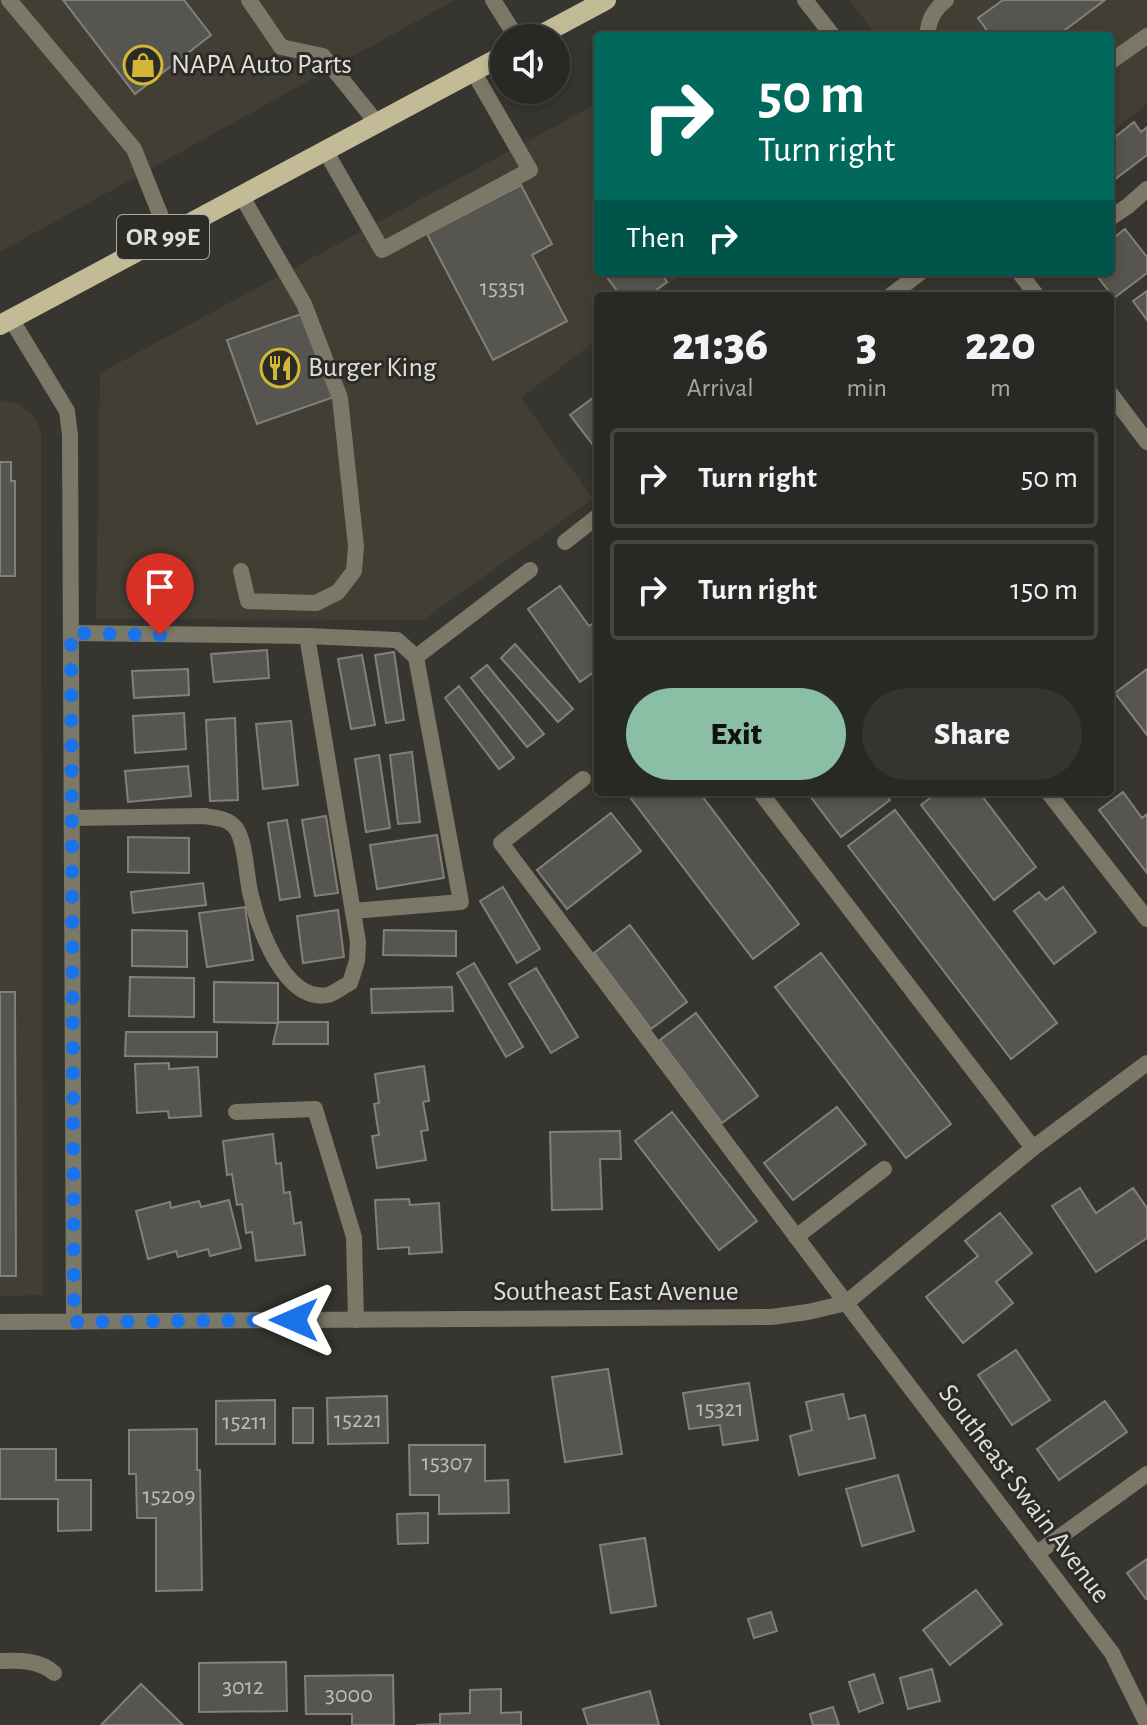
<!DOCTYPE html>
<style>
:root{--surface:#282824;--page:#343431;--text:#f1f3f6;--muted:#a5a6a6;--line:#444441;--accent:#8abfa5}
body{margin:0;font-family:"Alegreya Sans",sans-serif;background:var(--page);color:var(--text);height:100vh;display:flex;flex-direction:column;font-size:30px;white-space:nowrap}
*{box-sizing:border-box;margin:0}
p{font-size:26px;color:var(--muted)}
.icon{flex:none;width:44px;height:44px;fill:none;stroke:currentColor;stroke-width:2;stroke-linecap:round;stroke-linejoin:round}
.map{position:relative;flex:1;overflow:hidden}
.details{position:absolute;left:594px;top:292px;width:520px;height:504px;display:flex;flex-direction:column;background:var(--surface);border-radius:8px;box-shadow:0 4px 12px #0003,0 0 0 2px var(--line)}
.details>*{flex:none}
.banner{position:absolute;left:594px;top:32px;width:520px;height:244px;border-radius:8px;box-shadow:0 4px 12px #0003,0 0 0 2px var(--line);background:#00695c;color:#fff;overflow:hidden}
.controls{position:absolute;left:490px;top:24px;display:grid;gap:16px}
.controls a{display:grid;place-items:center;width:80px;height:80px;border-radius:50%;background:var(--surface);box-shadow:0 4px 12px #0003,0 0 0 2px var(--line);font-size:40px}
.pin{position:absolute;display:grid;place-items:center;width:68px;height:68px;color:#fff;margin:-82px -34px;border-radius:50% 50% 50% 0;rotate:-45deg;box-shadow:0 0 8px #0007}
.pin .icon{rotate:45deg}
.me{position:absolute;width:88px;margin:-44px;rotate:270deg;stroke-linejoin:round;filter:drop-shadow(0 0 6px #0008)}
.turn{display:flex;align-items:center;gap:28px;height:168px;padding:0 32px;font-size:36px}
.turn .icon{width:104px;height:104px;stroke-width:2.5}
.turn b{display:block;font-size:56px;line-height:68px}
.then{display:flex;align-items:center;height:76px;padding:0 32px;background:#0003;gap:16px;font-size:30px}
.eta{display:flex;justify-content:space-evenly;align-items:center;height:136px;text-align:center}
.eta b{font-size:48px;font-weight:800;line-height:56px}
.button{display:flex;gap:16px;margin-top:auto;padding:16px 32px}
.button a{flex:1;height:92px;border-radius:48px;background:var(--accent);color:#111;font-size:32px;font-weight:800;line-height:92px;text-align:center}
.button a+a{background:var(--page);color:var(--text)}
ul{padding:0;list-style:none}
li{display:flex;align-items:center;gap:24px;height:100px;margin:0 16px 12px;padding:0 16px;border:4px solid var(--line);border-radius:8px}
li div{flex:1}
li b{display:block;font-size:30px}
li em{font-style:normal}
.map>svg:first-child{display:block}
</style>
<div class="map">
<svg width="1147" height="1725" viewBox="0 0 1147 1725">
<rect width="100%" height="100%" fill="#363530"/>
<!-- built -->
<path fill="#413e33" d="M 0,0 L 455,0 L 0,252 Z
M 850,0 L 1147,0 L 1147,104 L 1110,133 L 1110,36 L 876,36 Z
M 598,103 L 598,272 L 685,272 L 654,296 L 598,296 L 598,339 L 521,398 L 593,499 L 423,620 L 96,619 L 100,373 Z
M 0,400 L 19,404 L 34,416 L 41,431 L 43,1295 L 0,1296 Z"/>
<!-- building -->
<path fill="#56554f" stroke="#81807a" stroke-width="2" d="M 63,0 L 184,0 L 211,35 L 135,94 Z
M 1003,0 L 1105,0 L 1057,36 L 991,36 L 978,18 Z
M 1134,122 L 1141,132 L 1147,127 L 1147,155 L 1110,183 L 1110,141 Z
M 521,185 L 552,244 L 532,255 L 567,321 L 493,360 L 427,234 Z
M 1125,229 L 1147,257 L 1147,273 L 1114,298 L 1094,272 L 1110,272 L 1110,241 Z
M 603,272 L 660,272 L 667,282 L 648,296 L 621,296 Z
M 1147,291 L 1147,320 L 1133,301 Z
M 304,313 L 334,397 L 257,424 L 227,340 Z
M 598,394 L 598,441 L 593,445 L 570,415 Z
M 0,462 L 11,462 L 11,481 L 15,481 L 15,576 L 0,576 Z
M 560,586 L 589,626 L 598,620 L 598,669 L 580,682 L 528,609 Z
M 515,644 L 573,709 L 558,722 L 501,658 Z
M 267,650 L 269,678 L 214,682 L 211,654 Z
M 394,652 L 404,720 L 386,723 L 375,655 Z
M 362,655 L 375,725 L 351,729 L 338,659 Z
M 487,665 L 544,734 L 527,747 L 471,678 Z
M 188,669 L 189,695 L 134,698 L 132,671 Z
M 1147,669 L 1147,735 L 1115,693 Z
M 459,686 L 514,758 L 499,769 L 445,698 Z
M 184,713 L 186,749 L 135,753 L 133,716 Z
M 235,718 L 238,800 L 210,801 L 206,720 Z
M 291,721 L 298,785 L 263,789 L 256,724 Z
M 412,752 L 420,822 L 398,824 L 390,755 Z
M 379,755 L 390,828 L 366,832 L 355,759 Z
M 188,766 L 191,796 L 128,802 L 125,771 Z
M 626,792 L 699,792 L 799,924 L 753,959 Z
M 807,792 L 884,792 L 890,800 L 841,837 Z
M 938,792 L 979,792 L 1036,867 L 994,900 L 921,805 Z
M 1123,792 L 1142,818 L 1147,814 L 1147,873 L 1099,810 Z
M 895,810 L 1057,1023 L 1011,1059 L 848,846 Z
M 611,813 L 641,851 L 567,909 L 537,870 Z
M 326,816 L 338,893 L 315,896 L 302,820 Z
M 287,820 L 300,897 L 280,900 L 268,823 Z
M 437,835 L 444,878 L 377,889 L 370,845 Z
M 128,837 L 189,838 L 189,873 L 128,872 Z
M 203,883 L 206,905 L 133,913 L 131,892 Z
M 503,887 L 540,949 L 517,963 L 480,901 Z
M 1063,887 L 1096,932 L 1054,964 L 1014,911 L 1039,892 L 1046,900 Z
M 245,907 L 253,960 L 207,967 L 199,913 Z
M 338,910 L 344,957 L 303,963 L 297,916 Z
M 630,925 L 687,1002 L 651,1029 L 594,953 Z
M 132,930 L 187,931 L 187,967 L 132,966 Z
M 384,930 L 456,931 L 456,956 L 383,955 Z
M 821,953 L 951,1124 L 906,1158 L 775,987 Z
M 474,963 L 523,1047 L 506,1057 L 457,973 Z
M 536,968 L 578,1037 L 551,1053 L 509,984 Z
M 130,977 L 194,978 L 194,1017 L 129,1016 Z
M 214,982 L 278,983 L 278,1023 L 214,1022 Z
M 452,987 L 453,1011 L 372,1013 L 371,989 Z
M 0,992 L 15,992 L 16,1276 L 0,1276 Z
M 696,1013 L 758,1096 L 722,1123 L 660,1040 Z
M 278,1022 L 328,1022 L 328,1044 L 273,1044 Z
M 126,1032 L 217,1032 L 217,1057 L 125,1056 Z
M 169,1063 L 169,1069 L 198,1067 L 201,1116 L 169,1118 L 168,1111 L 137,1113 L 135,1064 Z
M 424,1066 L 429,1101 L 423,1102 L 428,1130 L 421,1131 L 426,1160 L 377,1168 L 372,1136 L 379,1135 L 374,1104 L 379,1103 L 375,1074 Z
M 837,1107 L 866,1144 L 793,1200 L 764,1163 Z
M 672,1112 L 757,1221 L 719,1250 L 635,1141 Z
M 620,1131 L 621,1159 L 600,1159 L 602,1209 L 552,1210 L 550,1132 Z
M 273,1134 L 276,1164 L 281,1163 L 284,1193 L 290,1192 L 294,1224 L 301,1222 L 305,1255 L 256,1261 L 252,1232 L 246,1233 L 242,1204 L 237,1205 L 232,1174 L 227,1175 L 223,1141 Z
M 1080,1188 L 1096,1213 L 1133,1188 L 1147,1208 L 1147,1238 L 1096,1272 L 1052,1206 Z
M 409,1199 L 410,1205 L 439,1203 L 442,1252 L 409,1254 L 409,1247 L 378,1249 L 375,1200 Z
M 229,1200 L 241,1248 L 210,1256 L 208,1249 L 178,1257 L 176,1251 L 148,1259 L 136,1211 L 170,1202 L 171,1208 L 199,1201 L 201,1207 Z
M 1000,1213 L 1032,1253 L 996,1282 L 1013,1303 L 963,1343 L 926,1297 L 978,1256 L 965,1241 Z
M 1016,1350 L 1050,1400 L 1012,1425 L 978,1375 Z
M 608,1369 L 622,1454 L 565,1462 L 552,1377 Z
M 749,1383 L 758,1440 L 723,1445 L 720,1425 L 689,1429 L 683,1393 Z
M 843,1394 L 849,1419 L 865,1415 L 875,1458 L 799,1475 L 790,1436 L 812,1430 L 806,1402 Z
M 387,1396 L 388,1443 L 328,1444 L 327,1398 Z
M 275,1400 L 275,1444 L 216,1444 L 216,1401 Z
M 1105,1401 L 1127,1432 L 1059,1480 L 1037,1449 Z
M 293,1408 L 313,1408 L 313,1443 L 293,1443 Z
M 197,1429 L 197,1470 L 200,1470 L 202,1590 L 156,1591 L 156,1518 L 137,1518 L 136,1474 L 129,1474 L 129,1430 Z
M 409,1445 L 485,1445 L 485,1481 L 508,1480 L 509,1513 L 439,1514 L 439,1495 L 410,1495 Z
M 0,1449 L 56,1449 L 56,1480 L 91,1480 L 91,1530 L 58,1531 L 58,1499 L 0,1499 Z
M 898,1475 L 914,1531 L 862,1546 L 846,1489 Z
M 428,1513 L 428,1543 L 398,1544 L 397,1514 Z
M 645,1538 L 656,1606 L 611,1613 L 600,1545 Z
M 1147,1559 L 1147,1598 L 1146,1599 L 1127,1573 Z
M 976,1590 L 1002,1624 L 950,1665 L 923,1630 Z
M 771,1612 L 777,1631 L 754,1638 L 748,1619 Z
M 286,1662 L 287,1711 L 199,1712 L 199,1663 Z
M 932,1669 L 940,1701 L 908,1709 L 900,1678 Z
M 874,1674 L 883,1703 L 859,1712 L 849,1682 Z
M 393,1675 L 394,1725 L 352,1725 L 352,1714 L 306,1714 L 305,1676 Z
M 141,1684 L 183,1725 L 101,1725 Z
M 501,1689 L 501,1713 L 521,1712 L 521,1725 L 416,1725 L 440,1724 L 440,1714 L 470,1713 L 470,1690 Z
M 650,1691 L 659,1725 L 588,1725 L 583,1709 Z
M 833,1707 L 839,1725 L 813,1725 L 810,1714 Z"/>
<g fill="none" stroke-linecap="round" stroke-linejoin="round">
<!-- service -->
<path stroke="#7c7867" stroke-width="16" d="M 9,0 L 134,149 L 168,234
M 249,0 L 281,47 L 323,56 L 377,123
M 493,0 L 517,38
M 927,36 C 929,19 933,11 946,0
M 1110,62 L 1147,36
M 325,150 L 382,250 L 530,170 L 473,71
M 241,195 L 304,304 L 340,398 L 356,546 L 354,571 L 338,592 L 316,603 L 248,601 L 241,571
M 1110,218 L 1128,206 L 1147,189
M 71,633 L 307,636 L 358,942 L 357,961 L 350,983 C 343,986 335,993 328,995 C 285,1003 259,929 251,896 C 246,878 246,844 237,830 C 230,818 216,818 204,816 L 73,818
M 307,636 L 397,640 L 416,657 L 461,902 L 353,911
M 416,657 L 530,570
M 583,779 L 501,843 L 846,1303
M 760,792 L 1033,1148
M 1048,792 L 1147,919
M 236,1112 L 315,1109 L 354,1237 L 356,1320
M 796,1237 L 884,1169
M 0,1661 C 18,1660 40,1660 54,1673"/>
<!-- minor -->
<path stroke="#7c7867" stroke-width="16" d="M 805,0 L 833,36
M 1019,272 L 1037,296
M 890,296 L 921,272
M 11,319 L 67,411 L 70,435 L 74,1322
M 1110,393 L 1147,442
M 565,542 L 598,516
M 846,1303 L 1112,1653 L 1147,1724
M 0,1322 L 771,1317 L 808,1312 L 846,1303 L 1033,1148 L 1147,1063
M 1036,1554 L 1147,1474"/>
<!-- primary -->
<path stroke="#c3bb96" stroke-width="20" d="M 535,38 L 606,0
M 0,325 L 504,55"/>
</g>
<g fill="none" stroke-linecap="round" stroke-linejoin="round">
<!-- route -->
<path stroke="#1a73e8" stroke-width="14" stroke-dasharray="0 25.2" d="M 160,635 L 71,633 L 74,1322 L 294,1320"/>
</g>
<!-- icons -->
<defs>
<symbol id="shop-ring" viewBox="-11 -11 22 22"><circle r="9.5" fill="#2c2b26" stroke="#d2b736" stroke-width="1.5"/><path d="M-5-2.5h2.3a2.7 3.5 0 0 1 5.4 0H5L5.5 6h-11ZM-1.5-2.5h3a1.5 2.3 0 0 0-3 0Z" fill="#d2b736"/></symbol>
<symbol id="restaurant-ring" viewBox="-11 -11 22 22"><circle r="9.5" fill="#2c2b26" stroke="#d2b736" stroke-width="1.5"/><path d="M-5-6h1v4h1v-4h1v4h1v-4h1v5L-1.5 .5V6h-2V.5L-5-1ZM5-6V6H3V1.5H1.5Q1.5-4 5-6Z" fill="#d2b736"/></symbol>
</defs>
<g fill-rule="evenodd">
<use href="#shop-ring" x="121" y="43" width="44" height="44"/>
<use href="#restaurant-ring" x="258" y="346" width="44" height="44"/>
</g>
<g text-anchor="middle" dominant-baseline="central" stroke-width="6" stroke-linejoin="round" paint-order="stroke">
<!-- number labels -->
<g font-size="24" fill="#bebcb9">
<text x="503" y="288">15351</text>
<text x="720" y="1409">15321</text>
<text x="358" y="1420">15221</text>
<text x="245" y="1422">15211</text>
<text x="447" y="1463">15307</text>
<text x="169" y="1496">15209</text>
<text x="243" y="1687">3012</text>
<text x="349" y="1695">3000</text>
</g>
<!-- shield labels -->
<rect fill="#2c2b26" stroke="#aaa9a5" stroke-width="2" x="117" y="215" width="92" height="44" rx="6"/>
<g font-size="26" font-weight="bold" fill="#e0dfdc">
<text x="163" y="237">OR 99E</text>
</g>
<!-- poi labels -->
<g font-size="28" fill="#e0dfdc" stroke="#2c2b26" text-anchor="start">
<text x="171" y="65">NAPA Auto Parts</text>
<text x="308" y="368">Burger King</text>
</g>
<!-- street labels -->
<g font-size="28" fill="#e0dfdc" stroke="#2c2b26">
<text x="616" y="1292">Southeast East Avenue</text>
<text transform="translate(1024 1494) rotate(53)">Southeast Swain Avenue</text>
</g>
</g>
</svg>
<div class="controls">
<a><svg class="icon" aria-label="sound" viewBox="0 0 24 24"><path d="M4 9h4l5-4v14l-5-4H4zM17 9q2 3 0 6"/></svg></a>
</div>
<div class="pin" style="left:160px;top:635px;background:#d93025"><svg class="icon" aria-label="arrive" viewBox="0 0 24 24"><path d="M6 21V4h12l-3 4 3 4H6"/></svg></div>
<svg class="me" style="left:294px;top:1320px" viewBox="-20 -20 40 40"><path d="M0-17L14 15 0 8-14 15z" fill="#1a73e8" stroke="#fff" stroke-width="4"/></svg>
<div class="banner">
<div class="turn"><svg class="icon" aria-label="right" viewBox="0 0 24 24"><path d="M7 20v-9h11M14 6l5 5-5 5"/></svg><div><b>50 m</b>Turn right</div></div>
<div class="then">Then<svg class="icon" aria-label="right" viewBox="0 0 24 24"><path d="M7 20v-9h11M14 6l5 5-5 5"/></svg></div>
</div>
<section class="details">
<div class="eta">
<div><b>21:36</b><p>Arrival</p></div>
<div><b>3</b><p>min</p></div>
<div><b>220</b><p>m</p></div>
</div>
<ul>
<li><svg class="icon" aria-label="right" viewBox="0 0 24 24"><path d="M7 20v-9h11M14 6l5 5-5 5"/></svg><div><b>Turn right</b></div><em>50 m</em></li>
<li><svg class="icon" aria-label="right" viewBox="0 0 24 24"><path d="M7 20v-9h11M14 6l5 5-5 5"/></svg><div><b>Turn right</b></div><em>150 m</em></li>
</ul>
<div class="button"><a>Exit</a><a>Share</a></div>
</section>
</div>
